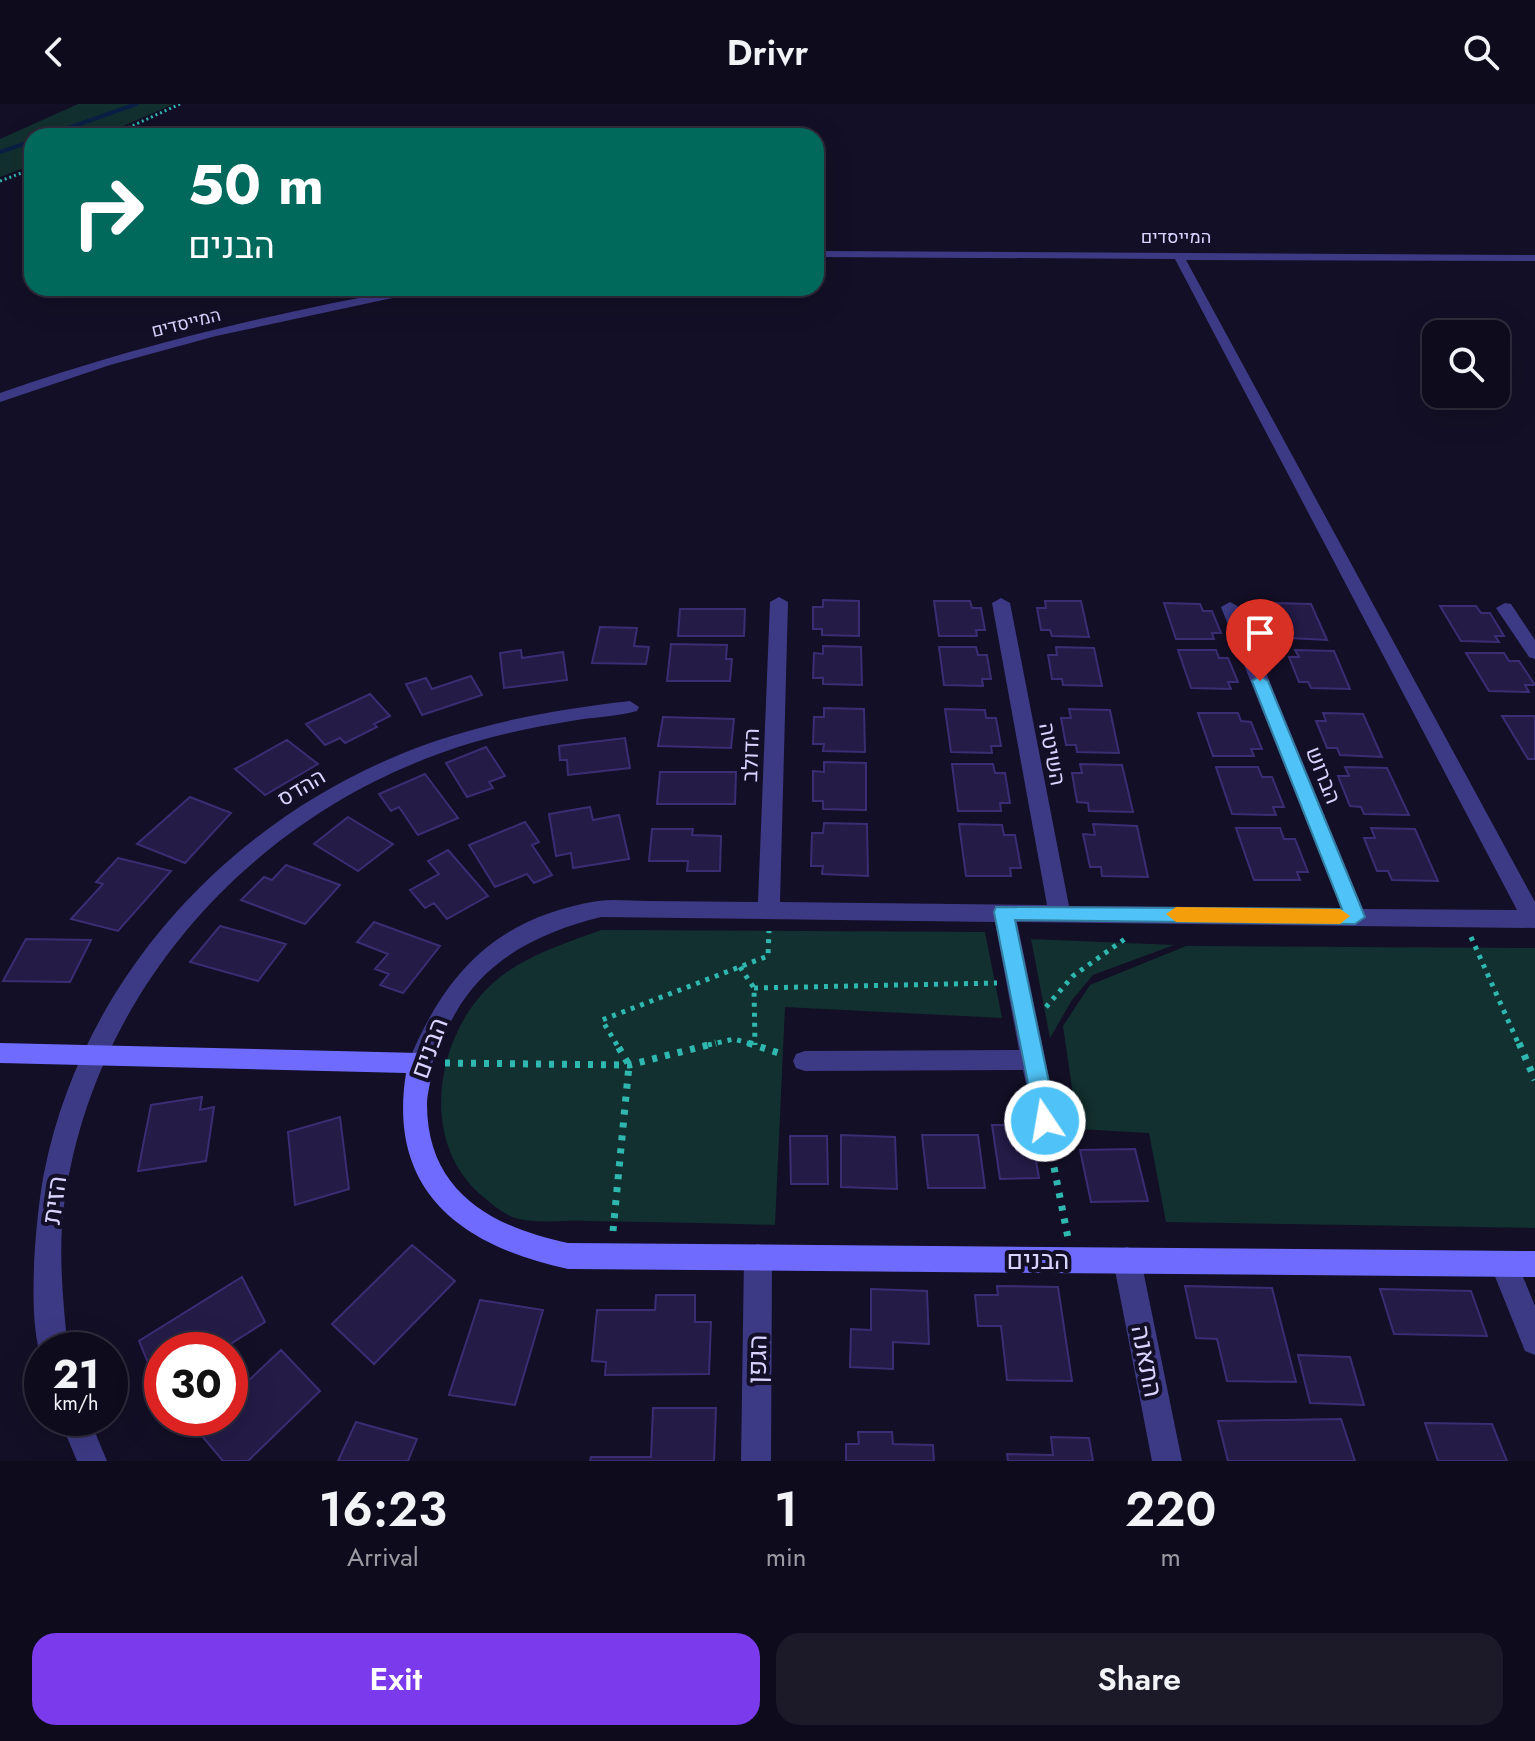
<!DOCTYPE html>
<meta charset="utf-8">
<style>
:root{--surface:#0e0b1c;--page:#1c1929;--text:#f1f3f6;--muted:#9b9ba3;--line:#2e2b3b;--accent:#7c3aed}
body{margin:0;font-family:Jost,Heebo,sans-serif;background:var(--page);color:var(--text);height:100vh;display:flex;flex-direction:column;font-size:30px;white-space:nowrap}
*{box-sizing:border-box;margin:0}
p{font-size:26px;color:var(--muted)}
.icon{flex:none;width:44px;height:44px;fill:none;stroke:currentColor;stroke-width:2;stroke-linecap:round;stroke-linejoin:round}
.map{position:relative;height:1357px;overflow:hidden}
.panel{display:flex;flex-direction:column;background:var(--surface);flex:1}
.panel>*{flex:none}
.banner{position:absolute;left:24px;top:24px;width:800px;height:168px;border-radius:24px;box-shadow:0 8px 32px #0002,0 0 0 2px var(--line);background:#00695c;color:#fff;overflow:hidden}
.buttons{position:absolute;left:1422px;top:216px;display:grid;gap:16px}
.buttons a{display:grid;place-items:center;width:88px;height:88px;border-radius:16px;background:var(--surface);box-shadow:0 8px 32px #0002,0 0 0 2px var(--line);font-size:40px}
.speed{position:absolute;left:24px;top:1228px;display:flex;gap:16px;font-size:40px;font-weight:700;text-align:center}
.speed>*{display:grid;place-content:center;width:104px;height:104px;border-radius:50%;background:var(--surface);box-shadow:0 8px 32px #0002,0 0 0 2px var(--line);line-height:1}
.speed small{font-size:20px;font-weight:400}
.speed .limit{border:12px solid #d22;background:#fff;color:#111}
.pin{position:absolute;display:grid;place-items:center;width:68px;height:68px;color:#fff;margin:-82px -34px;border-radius:50% 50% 50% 0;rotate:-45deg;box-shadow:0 0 8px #0007}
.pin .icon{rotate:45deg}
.me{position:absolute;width:88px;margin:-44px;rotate:348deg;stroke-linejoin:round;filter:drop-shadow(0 0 6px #0008)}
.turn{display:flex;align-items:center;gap:28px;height:168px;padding:0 32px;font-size:36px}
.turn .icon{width:104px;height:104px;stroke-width:2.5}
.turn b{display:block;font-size:56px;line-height:68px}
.eta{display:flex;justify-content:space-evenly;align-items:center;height:136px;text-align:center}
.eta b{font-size:48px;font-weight:600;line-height:56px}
.action{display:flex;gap:16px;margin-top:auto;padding:16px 32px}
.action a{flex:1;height:92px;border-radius:24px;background:var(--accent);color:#fff;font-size:32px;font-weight:600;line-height:92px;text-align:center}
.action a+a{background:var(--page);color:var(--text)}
header{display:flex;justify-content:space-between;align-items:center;height:104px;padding:0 32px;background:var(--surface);font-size:36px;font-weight:600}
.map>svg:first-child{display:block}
</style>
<header><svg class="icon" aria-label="back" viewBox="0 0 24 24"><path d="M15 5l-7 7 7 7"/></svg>Drivr<svg class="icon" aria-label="search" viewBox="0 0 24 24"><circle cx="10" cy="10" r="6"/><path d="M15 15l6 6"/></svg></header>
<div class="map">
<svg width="1535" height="1357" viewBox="0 0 1535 1357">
<rect width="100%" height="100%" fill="#130f26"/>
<!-- green -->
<path fill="#12302f" d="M 78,0 L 174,0 L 100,32 L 32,32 L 32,61 L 0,73 L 0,35 Z
M 601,826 L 985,828 L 1002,914 L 785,903 L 775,1121 C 713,1119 650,1118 587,1117 C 565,1116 536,1120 515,1114 C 503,1110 489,1098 480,1090 C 418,1036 436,930 493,879 C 522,853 565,839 601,826 Z
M 1031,835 L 1174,841 L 1093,871 L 1072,896 L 1050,934 Z
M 1186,842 L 1535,844 L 1535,1124 L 1166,1118 L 1149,1029 L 1078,1025 L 1063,922 L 1090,881 Z"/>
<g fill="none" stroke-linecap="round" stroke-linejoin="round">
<!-- stream -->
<path stroke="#0a1f44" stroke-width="4" d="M 46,32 L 136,0
M 0,48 L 32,37"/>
</g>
<!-- building -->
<path fill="#241b47" stroke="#3b2d73" stroke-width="2" d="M 823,496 L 859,497 L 859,532 L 822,531 L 822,525 L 813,525 L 813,503 L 823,503 Z
M 934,497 L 970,497 L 972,504 L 981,504 L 985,526 L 976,526 L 977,532 L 939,532 Z
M 1045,497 L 1081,497 L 1089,533 L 1052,532 L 1050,526 L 1041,526 L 1037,504 L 1046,504 Z
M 1164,499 L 1200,500 L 1203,507 L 1212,507 L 1221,529 L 1212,529 L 1214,535 L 1176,535 Z
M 1275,499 L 1311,500 L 1327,536 L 1289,534 L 1287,529 L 1277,529 L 1269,506 L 1277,506 Z
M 1440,502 L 1476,502 L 1481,509 L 1490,509 L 1504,532 L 1495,532 L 1499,538 L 1461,537 Z
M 680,505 L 745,505 L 744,532 L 678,532 Z
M 600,523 L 637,524 L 634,542 L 649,543 L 646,560 L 592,559 Z
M 671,540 L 727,541 L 726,555 L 732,555 L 730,577 L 667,577 Z
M 823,542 L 861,543 L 862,581 L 823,580 L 823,574 L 813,574 L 814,549 L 823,550 Z
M 939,543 L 976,543 L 978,551 L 987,551 L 991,575 L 982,575 L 983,582 L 944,581 Z
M 1056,543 L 1094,544 L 1102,582 L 1063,581 L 1062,575 L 1052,575 L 1048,551 L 1057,551 Z
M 521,546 L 522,554 L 563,548 L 567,576 L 504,584 L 500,549 Z
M 1178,546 L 1216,546 L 1219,554 L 1228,554 L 1238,578 L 1228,578 L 1231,585 L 1191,584 Z
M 1295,546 L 1334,547 L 1350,585 L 1311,584 L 1308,578 L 1299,578 L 1289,553 L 1299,553 Z
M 1466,549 L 1504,549 L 1509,557 L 1519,557 L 1535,581 L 1525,581 L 1529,588 L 1489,587 Z
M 471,572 L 482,591 L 422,611 L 406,580 L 426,574 L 432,585 Z
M 370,590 L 390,612 L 374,620 L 377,623 L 345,639 L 340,634 L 325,641 L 306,620 Z
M 824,604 L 864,605 L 865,648 L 823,647 L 824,640 L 813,640 L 814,613 L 824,613 Z
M 945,605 L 985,606 L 986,614 L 996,614 L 1001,642 L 991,642 L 992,649 L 951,648 Z
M 1069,605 L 1110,606 L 1119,649 L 1077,648 L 1076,641 L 1066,641 L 1061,614 L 1071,614 Z
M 1198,609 L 1238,609 L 1241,617 L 1251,618 L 1262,645 L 1251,645 L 1254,652 L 1213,652 Z
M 1323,609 L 1363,610 L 1382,653 L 1340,651 L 1337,644 L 1327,644 L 1316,617 L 1326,617 Z
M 1502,612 L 1535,612 L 1535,655 L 1528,655 Z
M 663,613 L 734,615 L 731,644 L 658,642 Z
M 625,634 L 630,664 L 568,671 L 567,656 L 560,656 L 559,642 Z
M 287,636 L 318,660 L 265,691 L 235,665 Z
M 486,643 L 505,672 L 489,678 L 493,684 L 467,693 L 446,659 Z
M 824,658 L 866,659 L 866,706 L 823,705 L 823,697 L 813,697 L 813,667 L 824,668 Z
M 952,660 L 993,660 L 995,669 L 1005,669 L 1010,699 L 1000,699 L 1001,707 L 958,707 Z
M 1080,660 L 1122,661 L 1133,708 L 1089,707 L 1088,699 L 1077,698 L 1072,669 L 1082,669 Z
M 1216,663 L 1258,663 L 1262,673 L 1272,673 L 1284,703 L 1273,703 L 1276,711 L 1232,710 Z
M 1345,663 L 1387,664 L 1409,711 L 1364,710 L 1361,703 L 1350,702 L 1338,672 L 1349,672 Z
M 660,668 L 736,668 L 735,700 L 657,700 Z
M 425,670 L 458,714 L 418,731 L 399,703 L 391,707 L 379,690 Z
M 190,693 L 231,709 L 185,759 L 137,740 Z
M 590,703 L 593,716 L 619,711 L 629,755 L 573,764 L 571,749 L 556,752 L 549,710 Z
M 348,713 L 393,740 L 358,767 L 314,740 Z
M 525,718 L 539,738 L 532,741 L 552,771 L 534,779 L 527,770 L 495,783 L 469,741 Z
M 824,719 L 867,720 L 868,772 L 822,770 L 823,762 L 811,762 L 812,729 L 823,729 Z
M 959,720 L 1002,721 L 1004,731 L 1015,731 L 1021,764 L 1010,764 L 1011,772 L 966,772 Z
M 1093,720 L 1137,722 L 1148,773 L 1102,772 L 1101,763 L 1090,763 L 1083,730 L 1095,731 Z
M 1236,724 L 1280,724 L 1284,735 L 1295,735 L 1308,768 L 1297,768 L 1300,776 L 1254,776 Z
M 1371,724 L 1415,725 L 1438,777 L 1392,776 L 1388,767 L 1377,767 L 1364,734 L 1375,734 Z
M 652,725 L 693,725 L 692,731 L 721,732 L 720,767 L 687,767 L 688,757 L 649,757 Z
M 448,746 L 488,792 L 447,815 L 434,799 L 425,804 L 410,786 L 439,770 L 428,757 Z
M 118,754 L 171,767 L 118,827 L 71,815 L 103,780 L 96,778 Z
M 286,761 L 340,781 L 305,820 L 241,796 L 264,773 L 272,776 Z
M 374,818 L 440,842 L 403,889 L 380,881 L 389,870 L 375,865 L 388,850 L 357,838 Z
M 220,822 L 286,840 L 258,877 L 190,858 Z
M 26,835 L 91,836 L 70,878 L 3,877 Z
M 202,993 L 200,1006 L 214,1003 L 206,1057 L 138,1067 L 151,1001 Z
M 340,1013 L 349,1085 L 295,1101 L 288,1028 Z
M 992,1021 L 1030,1021 L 1039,1074 L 1000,1075 Z
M 841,1031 L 895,1033 L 897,1085 L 841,1083 Z
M 922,1031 L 978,1031 L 985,1084 L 928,1084 Z
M 790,1032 L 827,1032 L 828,1080 L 791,1080 Z
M 1135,1045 L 1148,1097 L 1091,1098 L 1080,1046 Z
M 412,1141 L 455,1177 L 374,1260 L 332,1220 Z
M 242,1173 L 265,1218 L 221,1246 L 162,1246 L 159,1285 L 139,1237 Z
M 997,1182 L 1058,1183 L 1072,1277 L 1007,1276 L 1001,1222 L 978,1222 L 975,1191 L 998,1191 Z
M 1185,1182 L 1272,1184 L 1296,1278 L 1227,1277 L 1217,1235 L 1196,1234 Z
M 871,1185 L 927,1187 L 929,1240 L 893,1238 L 893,1265 L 850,1263 L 851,1225 L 871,1226 Z
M 1380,1185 L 1471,1187 L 1487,1232 L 1394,1230 Z
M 656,1191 L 695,1191 L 695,1218 L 711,1218 L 709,1270 L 605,1271 L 606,1258 L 592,1257 L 597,1206 L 655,1206 Z
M 480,1196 L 543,1206 L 515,1301 L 449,1291 Z
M 281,1246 L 320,1287 L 248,1357 L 223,1357 L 202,1332 L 221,1314 L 230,1314 L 233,1303 L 230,1294 Z
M 1298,1251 L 1350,1253 L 1364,1301 L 1310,1299 Z
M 653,1304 L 716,1304 L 714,1357 L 590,1357 L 591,1353 L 651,1353 Z
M 1341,1315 L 1355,1357 L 1228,1357 L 1218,1317 Z
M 356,1318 L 417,1335 L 408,1357 L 338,1357 Z
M 1425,1319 L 1492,1320 L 1507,1357 L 1438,1357 Z
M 858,1328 L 892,1328 L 893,1340 L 933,1341 L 934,1357 L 846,1357 L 846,1340 L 859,1340 Z
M 1051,1333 L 1089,1334 L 1093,1357 L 1008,1357 L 1007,1350 L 1053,1351 Z"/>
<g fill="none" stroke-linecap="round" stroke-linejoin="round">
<!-- path-far2 -->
<path stroke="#2fb8b0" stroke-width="3" stroke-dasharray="2 3" stroke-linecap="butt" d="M 110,32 L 180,0
M 0,77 L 32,65"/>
<!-- path-far1 -->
<path stroke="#2fb8b0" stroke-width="5" stroke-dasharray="4 6" stroke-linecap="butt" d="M 1471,833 L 1519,941
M 740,863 L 754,884 L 755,941
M 754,884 L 997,879
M 1046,903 L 1073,872 L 1129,832
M 617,941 L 602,916 L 768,852 L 769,827
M 708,941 L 734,935 L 754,941"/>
<!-- path -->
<path stroke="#2fb8b0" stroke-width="7" stroke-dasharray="5 8" stroke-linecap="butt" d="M 748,939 L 785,951
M 1519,939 L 1535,976
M 445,959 L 629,961 L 716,939
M 1049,1038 L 1068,1134
M 613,1127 L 629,961 L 616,939"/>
<!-- minor -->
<path fill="#3d3a85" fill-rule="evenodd" d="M 816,147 L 1535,151 L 1535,157 L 1186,156 L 1535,798 L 1535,824 L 1017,818 L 1058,1017 L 1054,1025 L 1045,1028 L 1036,1025 L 1023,966 L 805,967 L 796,964 L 793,957 L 796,950 L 805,947 L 1019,946 L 995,818 L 601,813 C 541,828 486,854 455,910 C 444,928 438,948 429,966 L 420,969 L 411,966 L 408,959 C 445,868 498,813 598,797 C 614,795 632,797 648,797 C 684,797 721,798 758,798 L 770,498 L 779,493 L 788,498 L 780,798 L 1047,801 L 992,499 L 1001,494 L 1010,499 L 1069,802 L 1341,804 L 1221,503 L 1230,498 L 1239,503 L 1363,805 L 1517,806 L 1175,155 L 816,153 Z
M 413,184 L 439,184 L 216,232 L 110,261 L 0,298 L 0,289 C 134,242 272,209 413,184 Z
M 1505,499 L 1511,500 L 1535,536 L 1535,555 L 1529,553 L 1496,504 Z
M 630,597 L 639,603 L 637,607 C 615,613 592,613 571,617 C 527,624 483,634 441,649 C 245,719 92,892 64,1101 C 58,1148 63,1198 68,1246 L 42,1246 L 42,1255 C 26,1216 36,1111 44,1069 C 82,878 223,723 401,650 C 474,620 552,606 630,597 Z
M 758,1140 L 768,1144 L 772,1153 L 771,1357 L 741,1357 L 744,1153 L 748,1144 Z
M 1127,1143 L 1137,1147 L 1141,1156 L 1182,1357 L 1152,1357 L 1113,1156 L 1117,1147 Z
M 1504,1147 L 1514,1151 L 1535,1202 L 1535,1251 L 1525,1247 L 1490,1160 L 1494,1151 Z
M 59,1314 L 89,1314 L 107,1357 L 77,1357 Z"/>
<!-- secondary -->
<path fill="#6f6bff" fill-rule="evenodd" d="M 0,939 L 420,949 L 429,952 C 436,966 427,984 427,1000 C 427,1088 492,1123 568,1139 L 1535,1147 L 1535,1173 L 568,1165 C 462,1142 387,1088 406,969 L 0,959 Z"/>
</g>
<!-- route -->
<path fill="#4fc3f7" stroke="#337fa1" stroke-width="2" d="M 1260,572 L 1268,577 L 1365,813 L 1355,820 L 1015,816 L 1057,1017 L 1053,1024 L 1045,1027 L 1037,1024 L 994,808 L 996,803 L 1342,805 L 1252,577 Z"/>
<!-- slow -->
<path fill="#f59e0b" d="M 1176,803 L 1340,805 L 1350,812 L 1340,820 L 1176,818 L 1166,810 Z"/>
<g text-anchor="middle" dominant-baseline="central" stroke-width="8" stroke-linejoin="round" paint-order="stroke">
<!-- far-street labels -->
<g font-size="18" fill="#d9d4ff" stroke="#130f26">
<text x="1176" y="133">המייסדים</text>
<text transform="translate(186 219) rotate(-14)">המייסדים</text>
</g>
<!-- street labels -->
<g font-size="22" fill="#d9d4ff" stroke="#130f26">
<text transform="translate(1053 650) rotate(79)">השיטה</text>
<text transform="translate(750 651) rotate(-88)">הדולב</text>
<text transform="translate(1324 671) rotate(68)">הברוש</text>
<text transform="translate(301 683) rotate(-31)">ההדס</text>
</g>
<!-- near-street labels -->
<g font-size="26" fill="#d9d4ff" stroke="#130f26">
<text transform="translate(429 944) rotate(-70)">הבנים</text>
<text transform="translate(54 1096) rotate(-82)">הזית</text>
<text x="1038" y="1156">הבנים</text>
<text transform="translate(757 1255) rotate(-89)">הגפן</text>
<text transform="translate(1147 1257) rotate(79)">התאנה</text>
</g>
</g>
</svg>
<div class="buttons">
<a><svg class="icon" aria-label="search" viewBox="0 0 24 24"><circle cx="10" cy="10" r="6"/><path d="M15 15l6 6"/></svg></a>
</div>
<div class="speed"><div>21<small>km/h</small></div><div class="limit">30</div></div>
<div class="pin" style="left:1260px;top:577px;background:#d93025"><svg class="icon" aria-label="arrive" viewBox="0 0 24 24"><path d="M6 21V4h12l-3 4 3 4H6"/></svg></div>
<svg class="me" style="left:1045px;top:1017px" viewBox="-20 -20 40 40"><circle r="17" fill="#4fc3f7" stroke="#fff" stroke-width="3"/><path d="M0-11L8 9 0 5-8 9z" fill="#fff"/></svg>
<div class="banner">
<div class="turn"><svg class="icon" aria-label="right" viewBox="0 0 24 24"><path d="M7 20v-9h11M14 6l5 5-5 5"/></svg><div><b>50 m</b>הבנים</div></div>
</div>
</div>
<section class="panel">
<div class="eta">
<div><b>16:23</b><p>Arrival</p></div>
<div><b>1</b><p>min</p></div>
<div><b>220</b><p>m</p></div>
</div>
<div class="action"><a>Exit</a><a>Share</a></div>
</section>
